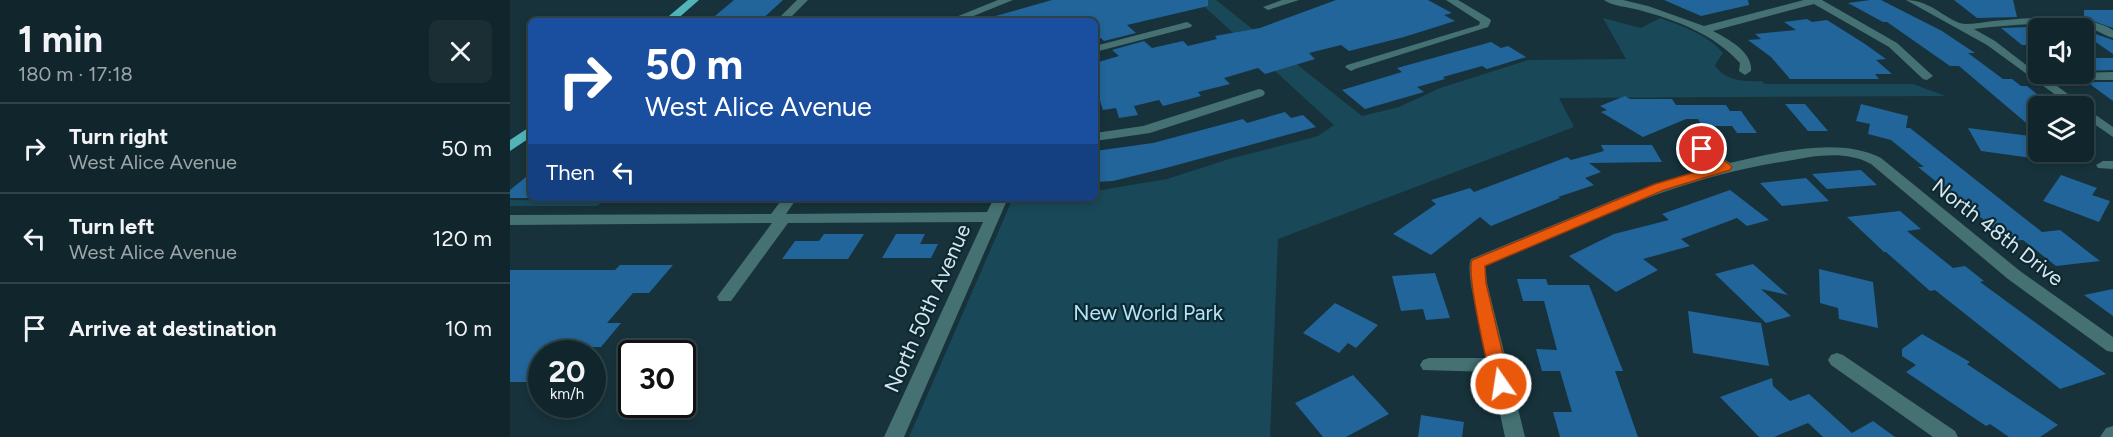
<!DOCTYPE html>
<meta charset="utf-8">
<style>
:root{--surface:#11262c;--page:#1a2e34;--text:#f1f3f6;--muted:#9ca5a9;--line:#304348}
body{margin:0;font-family:Figtree,sans-serif;background:var(--page);color:var(--text);height:100vh;display:flex;flex-direction:column;font-size:22px;white-space:nowrap}
*{box-sizing:border-box;margin:0}
p{font-size:20px;color:var(--muted)}
.icon{flex:none;width:33px;height:33px;fill:none;stroke:currentColor;stroke-width:2;stroke-linecap:round;stroke-linejoin:round}
.map{position:relative;flex:1;overflow:hidden}
.sheet{display:flex;flex-direction:column;background:var(--surface);width:510px}
.sheet>*{flex:none}
.banner{position:absolute;left:18px;top:18px;width:570px;height:183px;border-radius:9px;box-shadow:0 3px 9px #0003,0 0 0 2px var(--line);background:#1a4fa0;color:#fff;overflow:hidden}
.controls{position:absolute;left:1518px;top:18px;display:grid;gap:12px}
.controls a{display:grid;place-items:center;width:66px;height:66px;border-radius:9px;background:var(--surface);box-shadow:0 3px 9px #0003,0 0 0 2px var(--line);font-size:30px}
.speed{position:absolute;left:18px;top:340px;display:flex;gap:12px;font-size:30px;font-weight:700;text-align:center}
.speed>*{display:grid;place-content:center;width:78px;height:78px;border-radius:50%;background:var(--surface);box-shadow:0 3px 9px #0003,0 0 0 2px var(--line);line-height:1}
.speed small{font-size:15px;font-weight:400}
.speed .limit{border:3px solid #111;border-radius:9px;background:#fff;color:#111}
.pin{position:absolute;display:grid;place-items:center;width:51px;height:51px;color:#fff;margin:-26px;border:3px solid #fff;border-radius:50%;box-shadow:0 2px 6px #0007}
.me{position:absolute;width:66px;margin:-33px;rotate:347deg;stroke-linejoin:round;filter:drop-shadow(0 0 4px #0008)}
.turn{display:flex;align-items:center;gap:21px;height:126px;padding:0 18px;font-size:27px}
.turn .icon{width:78px;height:78px;stroke-width:2.5}
.turn b{display:block;font-size:42px;line-height:51px}
.then{display:flex;align-items:center;height:57px;padding:0 18px;background:#0003;gap:12px;font-size:22px}
.round{display:grid;place-items:center;flex:none;width:63px;height:63px;border-radius:9px;background:var(--page)}
.overview{display:flex;align-items:center;justify-content:space-between;height:102px;padding:0 18px}
h1{font-size:36px;font-weight:700;line-height:45px}
ul{padding:0;list-style:none}
li{display:flex;align-items:center;gap:18px;height:90px;padding:0 18px;border-top:2px solid var(--line)}
li div{flex:1}
li b{display:block;font-size:22px}
li em{font-style:normal}
main{display:flex;flex:1;min-height:0}
.map>svg:first-child{display:block}
</style>
<main>
<section class="sheet">
<div class="overview"><div><h1>1 min</h1><p>180 m · 17:18</p></div><a class="round"><svg class="icon" aria-label="close" viewBox="0 0 24 24"><path d="M6 6l12 12M18 6L6 18"/></svg></a></div>
<ul>
<li><svg class="icon" aria-label="right" viewBox="0 0 24 24"><path d="M7 20v-9h11M14 6l5 5-5 5"/></svg><div><b>Turn right</b><p>West Alice Avenue</p></div><em>50 m</em></li>
<li><svg class="icon" aria-label="left" viewBox="0 0 24 24"><path d="M17 20v-9H6M10 6l-5 5 5 5"/></svg><div><b>Turn left</b><p>West Alice Avenue</p></div><em>120 m</em></li>
<li><svg class="icon" aria-label="arrive" viewBox="0 0 24 24"><path d="M6 21V4h12l-3 4 3 4H6"/></svg><div><b>Arrive at destination</b></div><em>10 m</em></li>
</ul>
</section>
<div class="map">
<svg width="1603" height="437" viewBox="0 0 1603 437">
<rect width="100%" height="100%" fill="#17323b"/>
<!-- green -->
<path fill="#194858" d="M 687,0 L 706,0 L 852,116 L 889,107 L 930,88 L 1018,60 L 1116,59 L 1093,18 L 1131,28 L 1150,18 C 1172,26 1198,35 1213,53 L 1205,65 C 1214,81 1236,82 1252,81 L 1255,84 L 1403,84 L 1436,96 L 1049,98 L 1064,127 L 768,239 L 760,437 L 399,437 L 503,198 L 585,198 L 585,191 L 657,179 L 719,159 L 808,136 L 824,125 Z
M 92,198 L 94,201 L 87,206 L 0,206 L 0,200 L 71,201 Z"/>
<!-- building -->
<path fill="#21659b" d="M 224,0 L 273,0 L 250,21 L 199,21 Z
M 542,0 L 698,0 L 698,6 L 617,25 L 626,33 L 594,41 L 585,33 L 585,21 L 483,21 L 482,17 Z
M 826,0 L 918,0 L 942,13 L 934,15 L 945,21 L 894,37 L 839,51 L 831,45 L 799,53 L 805,59 L 755,74 L 748,68 L 714,78 L 720,84 L 688,92 L 691,96 L 653,106 L 649,100 L 624,106 L 628,115 L 609,118 L 606,108 L 593,110 L 585,85 L 585,63 L 609,56 L 602,50 L 634,41 L 642,48 L 673,41 L 678,46 L 707,39 L 705,36 L 750,28 Z
M 1154,0 L 1238,0 L 1239,5 L 1191,16 Z
M 1360,0 L 1371,0 L 1432,31 L 1465,53 L 1458,53 L 1493,79 L 1502,79 L 1511,86 L 1517,86 L 1528,95 L 1528,133 L 1449,66 L 1440,66 L 1377,22 L 1373,22 L 1338,3 Z
M 1444,0 L 1503,0 L 1507,17 L 1467,18 Z
M 1574,10 L 1603,10 L 1603,28 L 1574,18 Z
M 1297,19 L 1302,22 L 1317,20 L 1355,44 L 1376,59 L 1366,60 L 1382,74 L 1365,74 L 1369,79 L 1280,79 L 1261,57 L 1238,40 L 1251,39 L 1245,34 L 1286,30 L 1274,22 Z
M 1520,27 L 1528,33 L 1528,45 L 1512,45 L 1491,28 Z
M 1574,30 L 1603,40 L 1603,54 L 1574,34 Z
M 981,42 L 991,48 L 998,46 L 1016,57 L 977,69 L 972,66 L 933,77 L 935,79 L 907,87 L 914,92 L 855,109 L 832,90 L 892,72 L 887,68 Z
M 1574,58 L 1603,58 L 1603,70 L 1574,71 Z
M 1577,82 L 1603,82 L 1603,101 Z
M 1115,96 L 1120,99 L 1162,99 L 1166,105 L 1216,105 L 1220,111 L 1231,111 L 1247,133 L 1227,133 L 1222,126 L 1192,126 L 1188,119 L 1176,119 L 1133,137 L 1091,112 L 1097,110 L 1090,106 Z
M 1275,104 L 1295,104 L 1318,131 L 1298,131 Z
M 1351,104 L 1398,116 L 1396,128 L 1400,128 L 1532,232 L 1550,230 L 1590,261 L 1546,266 L 1513,240 L 1500,241 L 1408,167 L 1414,167 L 1381,140 L 1358,134 L 1360,124 L 1346,121 Z
M 775,112 L 781,118 L 793,115 L 806,127 L 656,168 L 603,181 L 585,182 L 585,151 L 643,143 L 733,119 L 737,123 Z
M 1458,128 L 1520,136 L 1536,160 L 1471,151 Z
M 1091,145 L 1142,145 L 1152,162 L 1079,163 L 1091,172 L 1075,178 L 1084,185 L 1048,197 L 1050,198 L 981,226 L 970,217 L 921,255 L 883,234 L 926,204 L 921,200 L 960,188 L 964,192 L 1052,159 L 1057,157 L 1061,160 L 1094,151 Z
M 1351,170 L 1367,185 L 1317,189 L 1302,174 Z
M 21,173 L 21,198 L 0,198 L 0,190 Z
M 1551,175 L 1587,188 L 1582,195 L 1600,201 L 1589,222 L 1533,201 Z
M 1296,178 L 1319,201 L 1272,206 L 1250,183 Z
M 1220,190 L 1259,220 L 1237,226 L 1227,218 L 1171,239 L 1180,246 L 1133,259 L 1148,270 L 1106,292 L 1059,256 L 1104,234 L 1159,220 L 1152,214 Z
M 1390,211 L 1411,229 L 1397,231 L 1443,268 L 1455,266 L 1474,281 L 1470,282 L 1596,374 L 1550,389 L 1425,290 L 1420,291 L 1376,252 L 1374,252 L 1337,217 Z
M 314,234 L 354,234 L 338,259 L 272,259 L 285,241 L 309,241 Z
M 386,234 L 415,234 L 410,244 L 428,244 L 421,258 L 372,258 Z
M 1243,264 L 1278,295 L 1251,289 L 1281,316 L 1256,323 L 1205,274 Z
M 110,265 L 163,265 L 139,293 L 123,293 L 97,323 L 111,323 L 91,347 L 32,347 L 32,382 L 0,382 L 0,270 L 105,270 Z
M 1309,269 L 1363,282 L 1368,328 L 1329,319 L 1328,308 L 1310,303 Z
M 925,273 L 940,318 L 916,320 L 913,309 L 891,311 L 882,276 Z
M 1007,279 L 1036,279 L 1038,285 L 1079,285 L 1113,371 L 1105,371 L 1128,437 L 1050,437 L 1043,412 L 1062,412 L 1050,371 L 1032,371 L 1026,349 L 1047,350 L 1034,301 L 1013,301 Z
M 1603,289 L 1603,316 L 1574,295 Z
M 825,303 L 868,325 L 846,348 L 838,343 L 829,353 L 793,333 Z
M 1178,311 L 1251,323 L 1259,366 L 1183,353 Z
M 1412,334 L 1460,362 L 1457,364 L 1548,425 L 1530,437 L 1499,437 L 1480,424 L 1476,426 L 1396,372 L 1406,365 L 1392,356 L 1392,349 Z
M 843,375 L 879,414 L 836,437 L 813,437 L 785,403 Z
M 1262,378 L 1263,386 L 1280,401 L 1299,394 L 1342,433 L 1363,421 L 1385,437 L 1313,437 L 1298,423 L 1264,437 L 1249,437 L 1210,397 Z
M 911,415 L 954,422 L 952,437 L 908,437 Z"/>
<g fill="none" stroke-linecap="round" stroke-linejoin="round">
<!-- minor -->
<path fill="#457173" fill-rule="evenodd" d="M 287,0 L 298,0 L 277,21 L 266,21 Z
M 488,0 L 503,0 L 451,21 L 436,21 Z
M 772,0 L 789,0 L 758,10 L 753,7 Z
M 936,0 L 948,0 L 980,19 L 981,21 L 978,27 L 845,69 L 841,71 L 835,67 L 837,65 L 969,25 L 970,22 Z
M 1094,0 L 1113,0 L 1138,6 L 1194,26 L 1294,0 L 1312,0 L 1387,43 L 1423,76 L 1417,80 L 1413,79 L 1379,47 L 1304,4 L 1203,31 C 1218,39 1243,52 1241,71 L 1235,75 L 1229,71 L 1230,63 C 1204,34 1166,20 1129,10 C 1118,7 1102,6 1094,0 Z
M 1396,0 C 1422,0 1437,22 1455,24 C 1464,24 1474,22 1483,21 C 1517,18 1573,12 1603,30 L 1603,38 C 1595,36 1589,31 1582,29 C 1545,20 1501,25 1464,29 L 1485,41 L 1528,74 L 1603,72 L 1603,80 L 1539,80 L 1574,106 L 1561,106 L 1477,45 Z
M 677,22 L 682,25 L 681,27 L 585,52 L 585,46 Z
M 749,89 L 753,90 L 755,93 L 753,96 L 640,133 L 585,141 L 585,133 L 633,126 Z
M 1574,107 L 1603,127 L 1603,137 L 1574,117 Z
M 1192,145 L 1220,163 C 1264,153 1329,136 1371,158 L 1510,271 L 1603,337 L 1603,352 L 1597,351 L 1498,279 L 1361,164 C 1335,150 1305,156 1277,161 C 1170,177 1073,223 975,266 L 977,283 L 1015,437 L 995,437 L 981,372 L 913,370 L 910,365 L 913,360 L 919,358 L 978,358 C 974,340 954,272 961,259 L 1118,194 L 1206,166 L 1185,149 Z
M 1593,161 L 1603,161 L 1603,169 L 1588,168 L 1586,165 Z
M 273,198 L 287,198 L 276,214 L 477,212 L 484,198 L 498,198 L 394,437 L 374,437 L 473,222 L 278,223 L 221,301 L 209,301 L 207,297 L 262,223 L 0,225 L 0,215 L 261,214 Z
M 1327,353 L 1333,355 L 1445,431 L 1448,437 L 1423,437 L 1321,365 L 1318,360 L 1321,355 Z
M 1603,426 L 1603,437 L 1590,437 L 1596,428 Z"/>
<!-- primary -->
<path fill="#50b4b9" fill-rule="evenodd" d="M 178,0 L 189,0 L 165,21 L 153,21 Z
M 21,126 L 21,137 L 0,151 L 0,140 Z"/>
</g>
<!-- route -->
<path fill="#ea580c" stroke="#983908" stroke-width="1.5" d="M 1192,145 L 1220,165 L 1222,167 L 1220,170 L 1154,190 L 975,266 L 976,283 L 1000,384 L 997,388 L 991,390 L 985,388 C 978,374 956,272 962,260 L 1145,184 L 1206,166 L 1186,149 Z"/>
<g text-anchor="middle" dominant-baseline="central" stroke-width="4.5" stroke-linejoin="round" paint-order="stroke">
<!-- street labels -->
<g font-size="21" fill="#d7e7ed" stroke="#0d2831">
<text transform="translate(1488 232) rotate(38)">North 48th Drive</text>
<text transform="translate(417 308) rotate(-66)">North 50th Avenue</text>
</g>
<!-- park labels -->
<g font-size="21" fill="#b4e4f7" stroke="#0d2831">
<text x="638" y="312">New World Park</text>
</g>
</g>
</svg>
<div class="controls">
<a><svg class="icon" aria-label="sound" viewBox="0 0 24 24"><path d="M4 9h4l5-4v14l-5-4H4zM17 9q2 3 0 6"/></svg></a>
<a><svg class="icon" aria-label="layers" viewBox="0 0 24 24"><path d="M12 4l9 5-9 5-9-5zM3 14l9 5 9-5"/></svg></a>
</div>
<div class="speed"><div>20<small>km/h</small></div><div class="limit">30</div></div>
<div class="pin" style="left:1192px;top:149px;background:#d93025"><svg class="icon" aria-label="arrive" viewBox="0 0 24 24"><path d="M6 21V4h12l-3 4 3 4H6"/></svg></div>
<svg class="me" style="left:991px;top:384px" viewBox="-20 -20 40 40"><circle r="17" fill="#ea580c" stroke="#fff" stroke-width="3"/><path d="M0-11L8 9 0 5-8 9z" fill="#fff"/></svg>
<div class="banner">
<div class="turn"><svg class="icon" aria-label="right" viewBox="0 0 24 24"><path d="M7 20v-9h11M14 6l5 5-5 5"/></svg><div><b>50 m</b>West Alice Avenue</div></div>
<div class="then">Then<svg class="icon" aria-label="left" viewBox="0 0 24 24"><path d="M17 20v-9H6M10 6l-5 5 5 5"/></svg></div>
</div>
</div>
</main>
